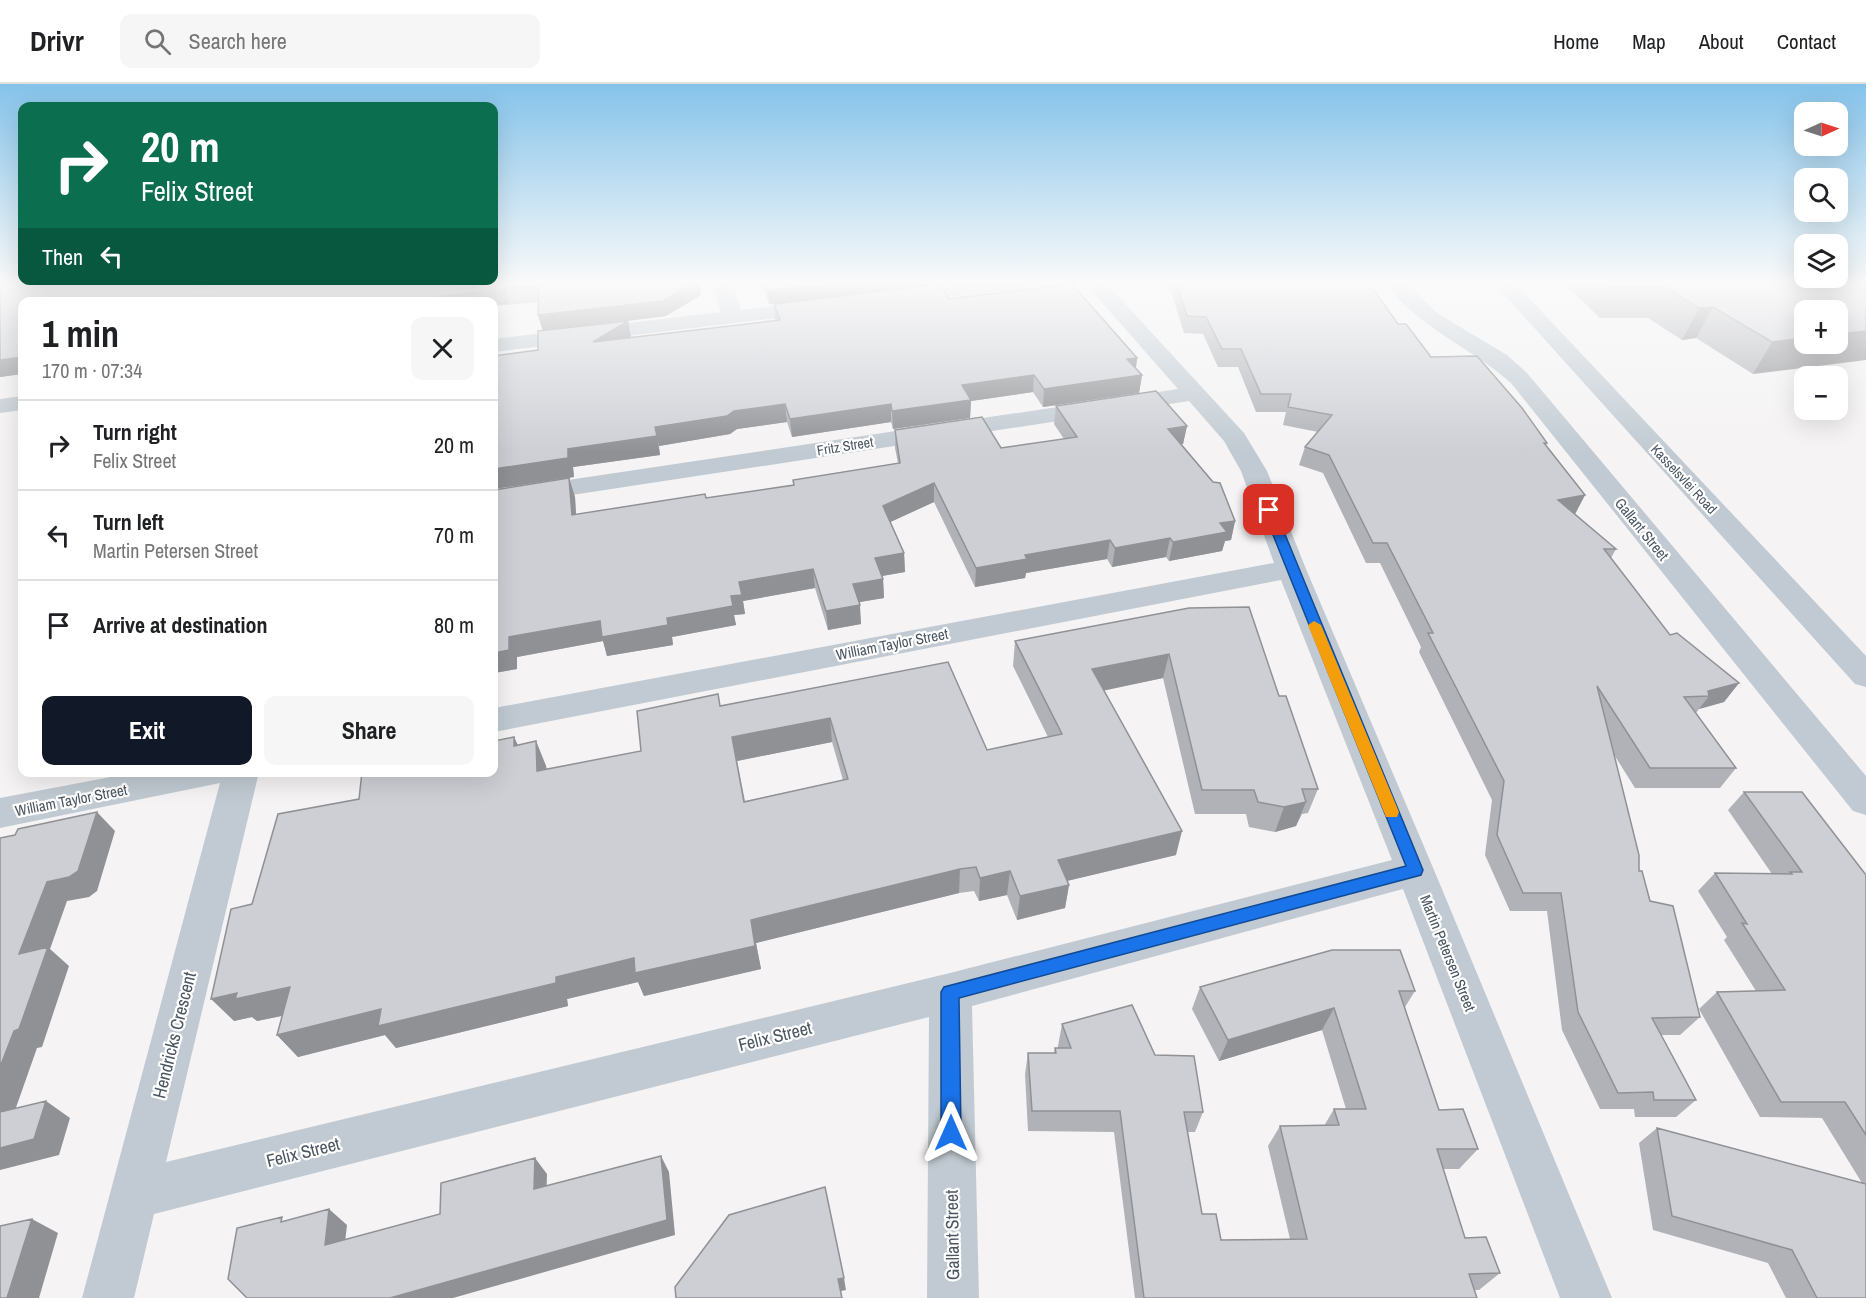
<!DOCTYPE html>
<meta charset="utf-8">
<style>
:root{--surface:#fff;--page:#f6f6f6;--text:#202124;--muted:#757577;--line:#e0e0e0;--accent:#111827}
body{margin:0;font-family:"Archivo Narrow",sans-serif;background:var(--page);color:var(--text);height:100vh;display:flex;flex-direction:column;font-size:22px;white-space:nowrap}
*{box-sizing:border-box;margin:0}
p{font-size:20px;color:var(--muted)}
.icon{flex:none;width:33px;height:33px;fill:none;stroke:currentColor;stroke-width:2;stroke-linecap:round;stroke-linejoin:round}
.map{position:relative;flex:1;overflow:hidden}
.sheet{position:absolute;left:18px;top:213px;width:480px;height:480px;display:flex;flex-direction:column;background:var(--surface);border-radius:12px;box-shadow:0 6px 24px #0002}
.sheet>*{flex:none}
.top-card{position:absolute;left:18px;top:18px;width:480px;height:183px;border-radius:12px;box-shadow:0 6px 24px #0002;background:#0b6e4f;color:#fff;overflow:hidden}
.needle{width:39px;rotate:87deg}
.controls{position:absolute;left:1794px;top:18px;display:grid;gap:12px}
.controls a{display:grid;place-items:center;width:54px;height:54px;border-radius:12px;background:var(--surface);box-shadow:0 6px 24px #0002;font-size:30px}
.pin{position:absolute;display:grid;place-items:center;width:51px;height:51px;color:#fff;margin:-26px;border-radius:12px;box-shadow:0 3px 9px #0006}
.me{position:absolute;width:66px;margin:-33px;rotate:0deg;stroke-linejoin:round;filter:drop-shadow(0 0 4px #0008)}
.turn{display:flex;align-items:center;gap:21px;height:126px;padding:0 24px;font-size:27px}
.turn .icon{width:78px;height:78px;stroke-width:2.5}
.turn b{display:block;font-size:42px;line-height:51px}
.then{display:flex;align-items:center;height:57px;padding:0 24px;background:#0003;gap:12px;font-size:22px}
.round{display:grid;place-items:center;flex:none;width:63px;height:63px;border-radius:12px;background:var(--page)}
.overview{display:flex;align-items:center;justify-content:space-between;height:102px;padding:0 24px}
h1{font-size:36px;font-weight:700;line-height:45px}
.cta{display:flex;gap:12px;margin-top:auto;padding:12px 24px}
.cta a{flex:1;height:69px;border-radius:12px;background:var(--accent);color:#fff;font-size:24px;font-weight:700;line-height:69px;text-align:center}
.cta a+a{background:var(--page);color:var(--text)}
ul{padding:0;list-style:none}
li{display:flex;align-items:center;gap:18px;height:90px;padding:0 24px;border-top:2px solid var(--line)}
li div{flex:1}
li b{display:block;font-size:22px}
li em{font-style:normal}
header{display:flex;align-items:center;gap:36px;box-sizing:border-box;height:84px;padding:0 30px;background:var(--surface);border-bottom:2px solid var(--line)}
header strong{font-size:28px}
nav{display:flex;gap:33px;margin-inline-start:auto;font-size:21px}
.search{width:420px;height:54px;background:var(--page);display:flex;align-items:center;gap:15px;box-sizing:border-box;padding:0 21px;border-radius:12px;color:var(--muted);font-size:22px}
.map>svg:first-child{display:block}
</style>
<header>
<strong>Drivr</strong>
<div class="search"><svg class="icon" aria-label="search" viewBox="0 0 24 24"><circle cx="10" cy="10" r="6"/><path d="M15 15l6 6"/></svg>Search here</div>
<nav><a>Home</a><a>Map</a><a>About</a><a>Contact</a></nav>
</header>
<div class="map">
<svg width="1866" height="1214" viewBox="0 0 1866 1214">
<rect width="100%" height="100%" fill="#f5f3f3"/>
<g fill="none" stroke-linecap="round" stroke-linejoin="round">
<!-- minor -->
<path fill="#c1cad2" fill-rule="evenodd" d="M 460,198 L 480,198 L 478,218 L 458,218 Z
M 712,198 L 732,198 L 741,226 L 819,217 L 826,219 L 829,223 L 826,227 L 819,229 L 494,268 L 494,255 L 721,228 Z
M 977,198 L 1037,198 L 1034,202 L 1027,204 L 900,219 L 893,217 L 890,213 L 893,209 L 900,207 Z
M 1084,198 L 1105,198 L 1244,349 L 1267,387 L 1306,485 L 1434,786 L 1612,1214 L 1560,1214 L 1403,805 L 972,922 L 979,1214 L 927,1214 L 929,933 L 154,1130 L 134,1214 L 82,1214 L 220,699 L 0,744 L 0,714 L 137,688 L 259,688 L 166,1078 L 950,889 L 1392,776 L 1281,496 L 494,648 L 494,624 L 1274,479 L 1241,387 L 1224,357 L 1189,317 L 494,423 L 494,407 L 1178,305 Z
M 1385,198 L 1406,198 L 1437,229 L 1507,271 L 1527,289 L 1866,692 L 1866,731 L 1853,727 L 1511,299 C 1471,263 1416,243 1385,198 Z
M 22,312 L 22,326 L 0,329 L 0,315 Z"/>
<!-- tertiary -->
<path fill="#c1cad2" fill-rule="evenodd" d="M 1493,198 L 1514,198 L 1866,572 L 1866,603 L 1855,600 Z"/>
</g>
<!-- wall -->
<path fill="#b0b2b7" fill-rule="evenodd" d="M 11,198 L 210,198 L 207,204 L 217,204 L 220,198 L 458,198 L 458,204 L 475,204 L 475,198 L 699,198 L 701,211 L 666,232 L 613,239 L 628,237 L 631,253 L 775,237 L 774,220 L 769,220 L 761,198 L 930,198 L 930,201 L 851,211 L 940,200 L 949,215 L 1072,200 L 1137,274 L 1136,284 L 1142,291 L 1139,309 L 1043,323 L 1033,308 L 971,317 L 970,334 L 893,345 L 891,338 L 792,353 L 787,338 L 737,345 L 730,350 L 659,362 L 660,371 L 573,383 L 574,393 L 494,405 L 494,406 L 569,394 L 575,413 L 576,431 L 705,410 L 706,414 L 793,401 L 793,396 L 898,379 L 895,364 L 895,346 L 982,333 L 1001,364 L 1064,355 L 1054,340 L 1056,322 L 1156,307 L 1187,342 L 1183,360 L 1181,360 L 1213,398 L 1220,399 L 1235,437 L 1231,456 L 1225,457 L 1222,467 L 1169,477 L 1166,473 L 1112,483 L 1107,475 L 1026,489 L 1025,494 L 975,503 L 934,418 L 890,438 L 904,469 L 905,488 L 882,492 L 883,495 L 884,514 L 859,518 L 861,540 L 828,546 L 815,504 L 743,517 L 745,530 L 734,531 L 736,541 L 672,553 L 673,561 L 607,572 L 603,557 L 517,573 L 517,585 L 494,589 L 494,272 L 538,266 L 538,247 L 543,247 L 538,231 L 539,218 L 494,222 L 494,218 L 22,218 L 22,290 L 0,293 L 0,199 Z
M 1171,198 L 1368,198 L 1398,240 L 1431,273 L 1547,359 L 1546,362 L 1585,411 L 1575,430 L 1616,465 L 1611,474 L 1670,551 L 1739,599 L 1724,618 L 1699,625 L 1696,629 L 1736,684 L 1720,704 L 1635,704 L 1613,669 L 1639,787 L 1650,817 L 1700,933 L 1680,951 L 1661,951 L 1696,1016 L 1676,1033 L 1635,1033 L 1634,1025 L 1600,1025 L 1562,946 L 1547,827 L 1510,827 L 1485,771 L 1492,716 L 1419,568 L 1421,563 L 1380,479 L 1366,479 L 1323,389 L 1299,381 L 1305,363 L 1318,348 L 1283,341 L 1286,328 L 1256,328 L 1238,283 L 1218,283 L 1203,250 L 1184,249 L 1170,204 Z
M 1563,198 L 1866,198 L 1753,290 L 1696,254 L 1682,256 L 1648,234 L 1600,234 Z
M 1189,524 L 1279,612 L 1318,705 L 1308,729 L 1302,730 L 1296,742 L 1275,748 L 1249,743 L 1246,730 L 1195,730 L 1163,594 L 1104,606 L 1176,771 L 1067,797 L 1069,801 L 1065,824 L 1017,836 L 1007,811 L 979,817 L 974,807 L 959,809 L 756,859 L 761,885 L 644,912 L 638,898 L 567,915 L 568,922 L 396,964 L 385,951 L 298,973 L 277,951 L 282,932 L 257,937 L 252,933 L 234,937 L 252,820 L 359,715 L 514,653 L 518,661 L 536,657 L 546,682 L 547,685 L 641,667 L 720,622 L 948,578 L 987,666 L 1048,653 L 1013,582 L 1015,557 ZM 832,658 L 843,696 L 745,717 L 737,677 Z
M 1744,708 L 1866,791 L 1866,1214 L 1786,1214 L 1768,1179 L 1653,1146 L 1639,1059 L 1657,1044 L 1862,1099 L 1822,1034 L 1760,1033 L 1699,925 L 1717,908 L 1756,907 L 1724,856 L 1727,853 L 1698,807 L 1715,789 L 1772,790 L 1728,726 Z
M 1200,903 L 1415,907 L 1405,923 L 1439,1026 L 1478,1065 L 1459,1085 L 1443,1085 L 1465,1154 L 1500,1189 L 1479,1206 L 1474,1206 L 1477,1214 L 1135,1214 L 1114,1048 L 1028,1047 L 1025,990 L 1028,969 L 1054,969 L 1055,964 L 1058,964 L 1058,962 L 1062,940 L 1155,971 L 1203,1028 L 1195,1048 L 1187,1048 L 1202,1130 L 1221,1156 L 1290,1155 L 1268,1062 L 1280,1042 L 1324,1042 L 1334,1025 L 1346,1025 L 1322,946 L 1219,977 L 1192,925 Z"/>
<!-- shaded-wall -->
<path fill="#909195" d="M 196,198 L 210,198 L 202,218 L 194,204 Z
M 452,198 L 458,198 L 457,210 L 505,204 L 509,220 L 494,222 L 494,218 L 402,218 L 451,204 Z
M 695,198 L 699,198 L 701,211 L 666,232 L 543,247 L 538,231 Z
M 845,198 L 930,198 L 930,201 L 769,220 L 768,207 Z
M 1713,223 L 1696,254 L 1682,256 L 1699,224 Z
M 628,237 L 631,254 L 593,258 Z
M 1866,247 L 1866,276 L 1753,290 L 1772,258 L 1804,254 L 1804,260 L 1838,260 L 1838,250 Z
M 22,273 L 22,290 L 0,293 L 0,276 Z
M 1137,274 L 1135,291 L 1127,275 Z
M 1034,291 L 1033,308 L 971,317 L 970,334 L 893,345 L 892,327 L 962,301 Z
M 1142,291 L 1139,309 L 1043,323 L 1044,305 Z
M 785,320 L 787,338 L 737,345 L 730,350 L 659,362 L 655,343 L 734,327 Z
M 891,320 L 891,338 L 792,353 L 790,335 Z
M 1187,342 L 1183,360 L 1165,363 L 1168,345 Z
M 657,352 L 660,371 L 573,383 L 574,393 L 494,405 L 494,406 L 494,385 L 568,365 Z
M 569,394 L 575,413 L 577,450 L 572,431 Z
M 934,399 L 934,418 L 884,441 L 883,422 Z
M 1585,411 L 1575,430 L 1558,416 Z
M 1235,437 L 1231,456 L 1225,457 L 1222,467 L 1169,477 L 1173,458 L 1220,439 Z
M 1170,454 L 1166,473 L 1112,483 L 1115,464 Z
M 1110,456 L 1107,475 L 1026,489 L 1025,494 L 975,503 L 976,484 L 1025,471 Z
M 904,469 L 905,488 L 876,493 L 875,474 Z
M 813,485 L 815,504 L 743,517 L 745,530 L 734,531 L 736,541 L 672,553 L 673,561 L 607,572 L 603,557 L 517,573 L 517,585 L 494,589 L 494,569 L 509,553 L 600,537 L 667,534 L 731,512 L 739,498 Z
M 883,495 L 884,514 L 854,519 L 853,500 Z
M 860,521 L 861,540 L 828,546 L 826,527 Z
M 1169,570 L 1163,594 L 1088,610 L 1092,585 Z
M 1739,599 L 1724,618 L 1699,625 L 1709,612 L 1708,607 Z
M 830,634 L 832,658 L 737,677 L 732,653 Z
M 514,653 L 525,678 L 514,662 Z
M 536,657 L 546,682 L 547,712 L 537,687 Z
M 1306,718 L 1296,742 L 1275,748 L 1284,723 Z
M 97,728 L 115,747 L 97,807 L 89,813 L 67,817 L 50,865 L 69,882 L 42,963 L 37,964 L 7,1049 L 0,1045 L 0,983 L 19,870 L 47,798 Z
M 1182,747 L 1176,771 L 1054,800 L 1058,776 Z
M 960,785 L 959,809 L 756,859 L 761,885 L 644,912 L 638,898 L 567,915 L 568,922 L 396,964 L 385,951 L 298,973 L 277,951 L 381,925 L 556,893 L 751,836 Z
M 1010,787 L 1007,811 L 979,817 L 980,794 Z
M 1069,801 L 1065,824 L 1017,836 L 1020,812 Z
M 290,903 L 310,926 L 257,937 L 252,933 L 234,937 L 211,915 L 237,909 Z
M 1334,924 L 1322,946 L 1219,977 L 1228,956 Z
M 46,1017 L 70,1034 L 59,1071 L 0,1086 L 0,1064 Z
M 661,1072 L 669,1088 L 675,1151 L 453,1214 L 390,1214 Z
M 535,1074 L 547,1090 L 546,1121 L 534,1105 Z
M 329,1125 L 347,1141 L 343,1176 L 325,1161 Z
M 32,1135 L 58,1149 L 39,1214 L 7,1214 Z
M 844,1194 L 846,1206 L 841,1207 L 838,1195 Z"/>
<!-- building -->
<path fill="#cdcfd5" stroke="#909195" stroke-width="1.5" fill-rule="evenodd" d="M 11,198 L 196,198 L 194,204 L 217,204 L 220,198 L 452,198 L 451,204 L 475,204 L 475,198 L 695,198 L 663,217 L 538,231 L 539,202 L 505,204 L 402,218 L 22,218 L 22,273 L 0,276 L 0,199 Z
M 765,198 L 845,198 L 768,207 Z
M 1176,198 L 1368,198 L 1398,240 L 1406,240 L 1431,273 L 1477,272 L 1522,324 L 1547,359 L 1544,359 L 1585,411 L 1558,416 L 1616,465 L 1604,465 L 1670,551 L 1677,549 L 1739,599 L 1708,607 L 1709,612 L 1684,613 L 1736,684 L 1650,684 L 1597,602 L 1639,771 L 1639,787 L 1642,787 L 1650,817 L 1673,822 L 1700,933 L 1652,934 L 1696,1016 L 1654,1016 L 1653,1008 L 1618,1009 L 1578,928 L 1561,809 L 1523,809 L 1497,751 L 1504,697 L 1428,549 L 1433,549 L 1387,459 L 1373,459 L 1329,371 L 1305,363 L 1332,331 L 1288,323 L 1291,310 L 1261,310 L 1241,265 L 1222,265 L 1206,233 L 1187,232 Z
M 1608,198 L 1866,198 L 1866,247 L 1838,250 L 1838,226 L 1804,226 L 1804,254 L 1772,258 L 1713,223 L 1699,224 L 1664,203 L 1614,203 Z
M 940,200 L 949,215 L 1072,200 L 1137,274 L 1127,275 L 1142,291 L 1044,305 L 1034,291 L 962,301 L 971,316 L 892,327 L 891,320 L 790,335 L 785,320 L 734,327 L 727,332 L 655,343 L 657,352 L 568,365 L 568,374 L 494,385 L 494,272 L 538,266 L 538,247 L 628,237 L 593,258 L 780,236 L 774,220 Z
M 1156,307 L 1187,342 L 1168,345 L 1213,398 L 1220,399 L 1235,437 L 1220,439 L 1227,448 L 1173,458 L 1170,454 L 1115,464 L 1110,456 L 1025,471 L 1027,475 L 976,484 L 934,399 L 883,422 L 904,469 L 875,474 L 883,495 L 853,500 L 860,521 L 826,527 L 813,485 L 739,498 L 742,511 L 731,512 L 733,522 L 667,534 L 668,541 L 602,553 L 600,537 L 509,553 L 509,566 L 494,569 L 494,406 L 569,394 L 572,431 L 705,410 L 706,414 L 794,401 L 793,396 L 900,379 L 895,346 L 982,333 L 1001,364 L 1077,353 L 1056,322 Z
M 1249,523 L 1279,612 L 1286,612 L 1318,705 L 1302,705 L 1306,718 L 1284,723 L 1258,718 L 1254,706 L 1202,706 L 1169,570 L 1092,585 L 1182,747 L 1058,776 L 1069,801 L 1020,812 L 1010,787 L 980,794 L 976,783 L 960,785 L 751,836 L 755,862 L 635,889 L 634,874 L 556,893 L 556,899 L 378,942 L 381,925 L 277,951 L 290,903 L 235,915 L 237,909 L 211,915 L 231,825 L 252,820 L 278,730 L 359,715 L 362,688 L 494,688 L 494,657 L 514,653 L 514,662 L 536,657 L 537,687 L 641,667 L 637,627 L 718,610 L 720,622 L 948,578 L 987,666 L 1062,650 L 1015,557 L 1189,524 ZM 830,634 L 848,695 L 744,718 L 732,653 Z
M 1744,708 L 1802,708 L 1866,791 L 1866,1051 L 1845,1018 L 1781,1018 L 1717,908 L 1785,906 L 1742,839 L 1747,840 L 1715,789 L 1792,790 L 1790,788 L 1802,788 Z
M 97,728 L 78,787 L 69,793 L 47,798 L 19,870 L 48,863 L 19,945 L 14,947 L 0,983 L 0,754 L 15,751 L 18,745 Z
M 1332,866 L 1400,866 L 1415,907 L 1399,907 L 1439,1026 L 1463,1025 L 1478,1065 L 1437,1065 L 1465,1154 L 1486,1153 L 1500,1189 L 1469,1190 L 1477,1214 L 1144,1214 L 1120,1027 L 1032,1027 L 1028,969 L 1056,969 L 1055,964 L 1071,964 L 1062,940 L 1132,921 L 1155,971 L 1194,972 L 1203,1028 L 1184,1028 L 1202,1130 L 1216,1130 L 1221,1156 L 1307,1155 L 1280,1042 L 1339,1041 L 1334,1025 L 1366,1025 L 1334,924 L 1228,956 L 1200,903 Z
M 46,1017 L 34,1055 L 0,1064 L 0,1028 Z
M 1657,1044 L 1866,1100 L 1866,1214 L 1817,1214 L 1792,1166 L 1672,1132 Z
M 661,1072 L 667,1136 L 390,1214 L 247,1214 L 228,1195 L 237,1144 L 282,1133 L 281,1138 L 329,1125 L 325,1161 L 440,1130 L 441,1099 L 535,1074 L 534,1105 Z
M 825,1103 L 844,1194 L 838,1195 L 842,1214 L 676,1214 L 675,1203 L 729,1131 Z
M 32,1135 L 7,1214 L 0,1214 L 0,1142 Z"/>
<!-- sky -->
<linearGradient id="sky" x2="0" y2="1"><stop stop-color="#85c3ea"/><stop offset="0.54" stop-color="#fafafa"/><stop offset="1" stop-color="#fafafa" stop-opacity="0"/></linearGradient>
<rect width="1866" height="368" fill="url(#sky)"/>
<!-- route -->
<path fill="#1a73e8" stroke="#114b97" stroke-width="1.5" d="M 1269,423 L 1275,426 L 1423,786 L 1421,791 L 959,914 L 961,1049 L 958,1056 L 951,1059 L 944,1056 L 941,1049 L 941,908 L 944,903 L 1406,782 L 1263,426 Z"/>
<!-- slow -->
<path fill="#f59e0b" d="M 1314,537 L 1321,541 L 1399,728 L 1397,733 L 1386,733 L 1384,728 L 1308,541 Z"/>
<g text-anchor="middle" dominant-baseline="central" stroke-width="4.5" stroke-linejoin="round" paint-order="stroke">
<!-- far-street labels -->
<g font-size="14" fill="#4a5661" stroke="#fff">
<text transform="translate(845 362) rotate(-9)">Fritz Street</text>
<text transform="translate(1684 395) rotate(47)">Kasselsvlei Road</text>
</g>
<!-- street labels -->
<g font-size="15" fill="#4a5661" stroke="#fff">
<text transform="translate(1642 445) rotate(51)">Gallant Street</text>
<text transform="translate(892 560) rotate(-11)">William Taylor Street</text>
<text transform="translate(71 716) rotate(-11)">William Taylor Street</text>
<text transform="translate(1448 869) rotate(68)">Martin Petersen Street</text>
</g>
<!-- near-street labels -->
<g font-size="18" fill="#4a5661" stroke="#fff">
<text transform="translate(174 951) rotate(-76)">Hendricks Crescent</text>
<text transform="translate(775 952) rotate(-14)">Felix Street</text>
<text transform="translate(303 1068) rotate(-14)">Felix Street</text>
<text transform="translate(952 1151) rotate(-91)">Gallant Street</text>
</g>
</g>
</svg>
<div class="controls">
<a><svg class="needle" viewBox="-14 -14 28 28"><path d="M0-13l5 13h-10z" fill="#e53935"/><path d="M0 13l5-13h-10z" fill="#757577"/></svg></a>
<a><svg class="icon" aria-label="search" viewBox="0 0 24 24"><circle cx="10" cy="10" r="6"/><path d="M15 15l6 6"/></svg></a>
<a><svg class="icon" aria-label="layers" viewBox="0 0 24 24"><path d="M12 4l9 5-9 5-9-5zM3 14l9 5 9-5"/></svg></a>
<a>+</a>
<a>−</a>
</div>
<div class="pin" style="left:1269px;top:426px;background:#d93025"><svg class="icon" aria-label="arrive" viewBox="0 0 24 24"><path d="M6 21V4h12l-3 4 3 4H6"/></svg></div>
<svg class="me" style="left:951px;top:1049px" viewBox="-20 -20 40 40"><path d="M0-17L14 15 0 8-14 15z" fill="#1a73e8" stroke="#fff" stroke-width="4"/></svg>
<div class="top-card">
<div class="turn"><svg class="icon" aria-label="right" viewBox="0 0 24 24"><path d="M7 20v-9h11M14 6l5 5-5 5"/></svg><div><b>20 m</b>Felix Street</div></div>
<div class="then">Then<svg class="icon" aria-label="left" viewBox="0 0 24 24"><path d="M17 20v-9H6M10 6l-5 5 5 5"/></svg></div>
</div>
<section class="sheet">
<div class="overview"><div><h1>1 min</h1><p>170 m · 07:34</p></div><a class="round"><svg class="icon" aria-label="close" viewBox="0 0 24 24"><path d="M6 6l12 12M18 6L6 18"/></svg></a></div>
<ul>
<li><svg class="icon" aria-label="right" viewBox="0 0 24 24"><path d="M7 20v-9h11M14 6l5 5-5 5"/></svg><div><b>Turn right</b><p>Felix Street</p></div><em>20 m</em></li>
<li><svg class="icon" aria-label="left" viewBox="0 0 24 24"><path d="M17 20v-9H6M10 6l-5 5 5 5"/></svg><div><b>Turn left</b><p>Martin Petersen Street</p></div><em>70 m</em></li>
<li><svg class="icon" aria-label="arrive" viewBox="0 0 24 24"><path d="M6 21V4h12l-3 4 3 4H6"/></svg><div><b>Arrive at destination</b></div><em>80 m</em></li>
</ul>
<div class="cta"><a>Exit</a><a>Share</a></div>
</section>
</div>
